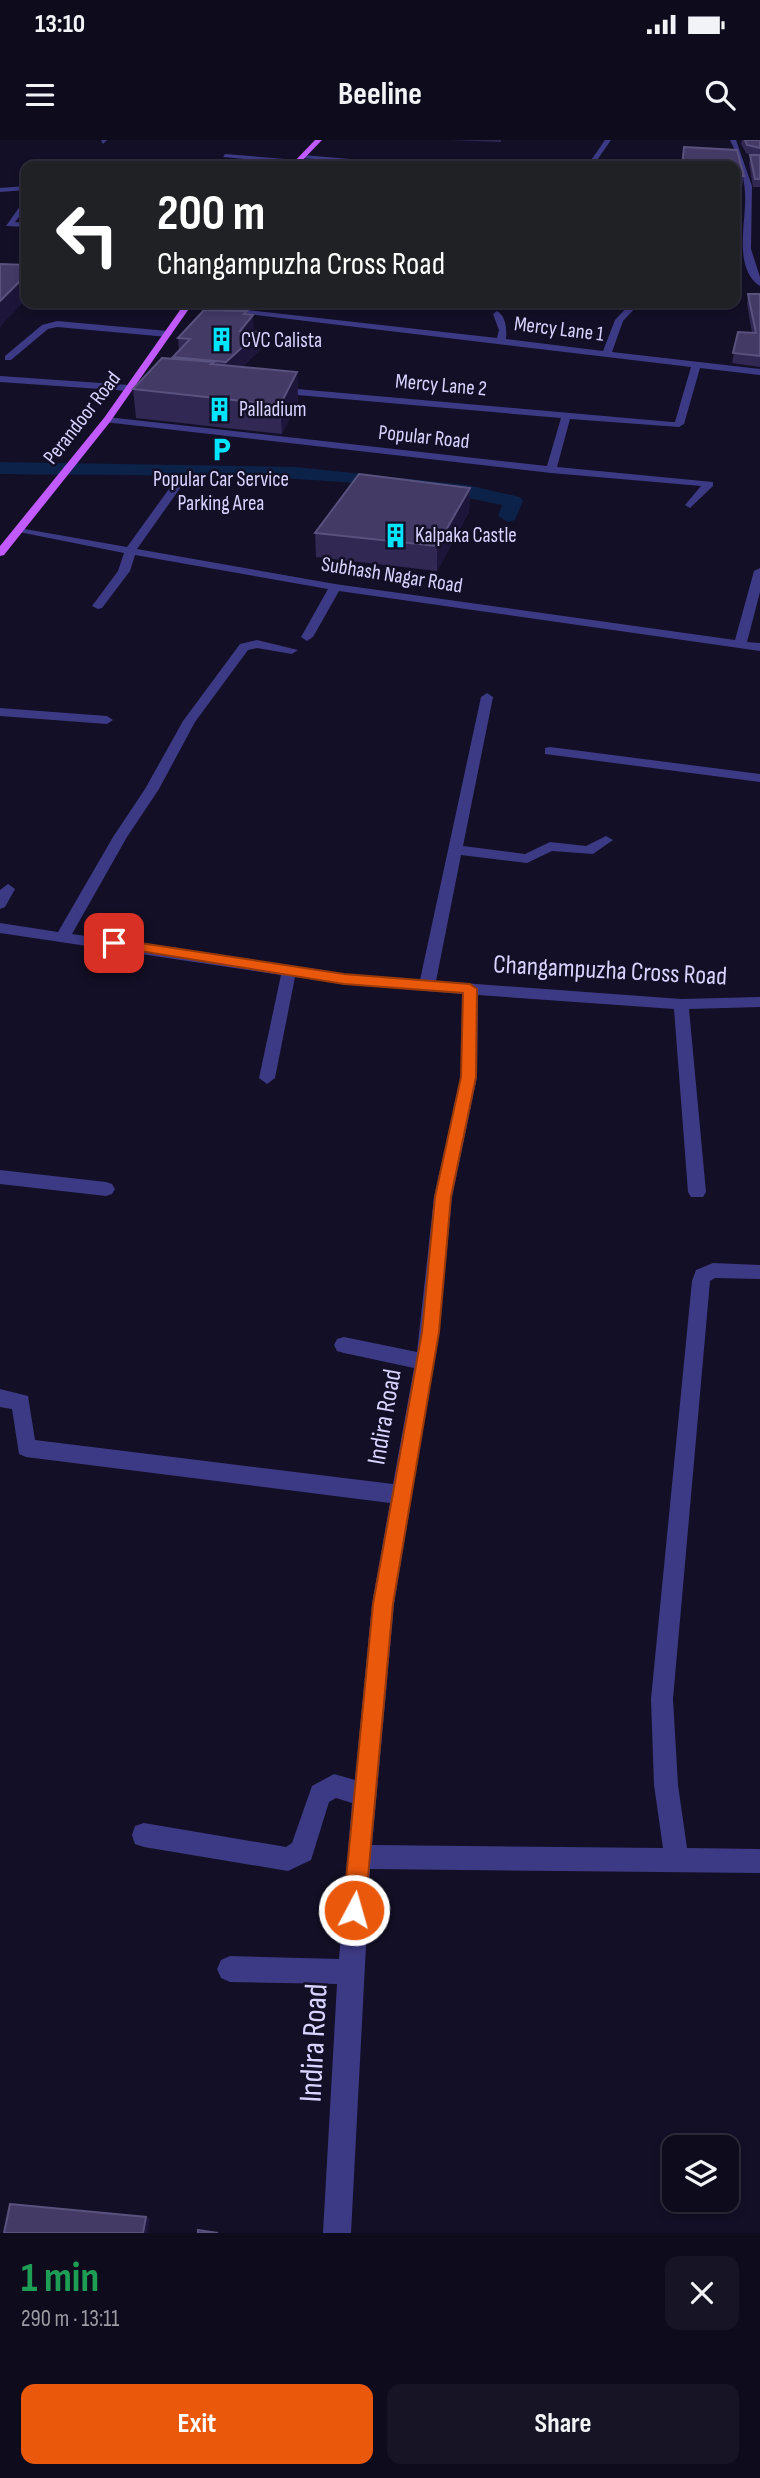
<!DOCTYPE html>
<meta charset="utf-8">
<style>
:root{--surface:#0e0b1c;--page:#171425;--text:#f1f3f6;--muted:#9b9ba3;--line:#2e2b3b;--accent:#ea580c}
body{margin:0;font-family:"Sofia Sans Condensed",sans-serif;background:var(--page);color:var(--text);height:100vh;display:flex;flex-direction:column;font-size:26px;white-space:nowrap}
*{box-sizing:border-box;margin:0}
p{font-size:23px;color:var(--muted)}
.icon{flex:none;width:38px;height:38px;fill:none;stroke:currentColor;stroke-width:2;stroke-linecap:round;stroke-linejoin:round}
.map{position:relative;height:2093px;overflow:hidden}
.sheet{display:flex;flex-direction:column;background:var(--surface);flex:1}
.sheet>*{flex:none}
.banner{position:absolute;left:21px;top:21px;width:719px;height:147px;border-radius:14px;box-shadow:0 4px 10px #0003,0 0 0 2px var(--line);background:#202124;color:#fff;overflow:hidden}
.fabs{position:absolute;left:662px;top:1995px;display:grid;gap:14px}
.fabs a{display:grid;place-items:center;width:77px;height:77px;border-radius:14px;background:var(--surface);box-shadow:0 4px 10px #0003,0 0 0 2px var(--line);font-size:35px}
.pin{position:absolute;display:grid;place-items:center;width:60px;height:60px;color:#fff;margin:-30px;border-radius:14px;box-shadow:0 4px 10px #0006}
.me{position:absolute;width:77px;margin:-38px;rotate:6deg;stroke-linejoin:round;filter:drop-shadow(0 0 5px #0008)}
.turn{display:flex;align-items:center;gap:24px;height:147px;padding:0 21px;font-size:32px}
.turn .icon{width:91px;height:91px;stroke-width:2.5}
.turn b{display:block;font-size:49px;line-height:60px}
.round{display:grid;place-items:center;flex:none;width:74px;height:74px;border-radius:14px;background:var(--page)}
.overview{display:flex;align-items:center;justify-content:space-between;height:119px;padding:0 21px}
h1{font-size:42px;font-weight:700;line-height:52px;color:#1e9e55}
.button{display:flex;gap:14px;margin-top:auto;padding:14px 21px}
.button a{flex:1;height:80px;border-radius:14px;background:var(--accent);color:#fff;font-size:28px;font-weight:700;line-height:80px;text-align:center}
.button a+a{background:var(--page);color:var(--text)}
.status{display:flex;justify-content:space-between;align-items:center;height:49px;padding:0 35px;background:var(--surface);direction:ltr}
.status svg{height:19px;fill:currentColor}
header{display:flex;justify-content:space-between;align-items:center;height:91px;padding:0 21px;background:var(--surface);font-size:32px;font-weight:700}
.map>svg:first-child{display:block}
</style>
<div class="status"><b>13:10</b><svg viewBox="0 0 49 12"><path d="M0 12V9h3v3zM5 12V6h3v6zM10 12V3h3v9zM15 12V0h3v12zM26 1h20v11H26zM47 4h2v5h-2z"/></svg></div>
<header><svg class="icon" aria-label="menu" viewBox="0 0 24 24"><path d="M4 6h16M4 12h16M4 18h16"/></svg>Beeline<svg class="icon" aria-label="search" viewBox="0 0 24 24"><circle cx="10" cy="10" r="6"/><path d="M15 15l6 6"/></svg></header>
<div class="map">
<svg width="760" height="2093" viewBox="0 0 760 2093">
<rect width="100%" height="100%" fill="#130f26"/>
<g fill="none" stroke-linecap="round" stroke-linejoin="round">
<!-- canal -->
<path fill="#0c2248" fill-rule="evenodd" d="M 0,322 L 296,327 L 467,345 L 520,357 L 523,361 L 515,380 L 508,382 L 498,376 L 502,365 C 339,329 166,337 0,334 Z"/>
<!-- minor -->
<path fill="#3d3a85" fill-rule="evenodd" d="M 101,0 L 107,0 L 103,4 Z
M 605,0 L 611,0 L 593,26 L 587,26 Z
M 730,0 L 736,0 L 752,46 L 751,109 L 760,137 L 760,146 C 732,128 747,80 745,53 C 744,34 738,16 730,0 Z
M 225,14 L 297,20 L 301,22 L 297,24 L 223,17 Z
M 303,15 L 409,24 L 413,26 L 301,18 Z
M 26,46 L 26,50 L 0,52 L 0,48 Z
M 23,62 L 26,62 L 26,68 L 15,82 L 26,83 L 26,87 L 6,86 Z
M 185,163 L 497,198 L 499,190 L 493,174 L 497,171 C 506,176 507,190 506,199 L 603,211 L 615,180 L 631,163 L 640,163 L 623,181 L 612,212 L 760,229 L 760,235 L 700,228 L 684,284 L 679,287 L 570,279 L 557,327 L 713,342 L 713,346 L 690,368 L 685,365 L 701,346 L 551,333 L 104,282 L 104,278 L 107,277 L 547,326 L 561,278 L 274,253 L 269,250 L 274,247 L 672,282 L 675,282 L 691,227 L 188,167 Z
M 57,181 L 168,191 L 172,194 L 168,197 L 57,187 L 48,189 L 11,220 L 5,220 L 5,216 L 42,185 Z
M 0,236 L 129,245 L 134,248 L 129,251 L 0,242 Z
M 178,341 L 183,344 L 137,409 L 335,444 L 735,500 L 754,431 L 760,428 L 760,452 L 747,502 L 760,503 L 760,511 L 339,451 L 313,497 L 307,501 L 301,497 L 328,449 L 135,415 L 130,431 L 102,468 L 98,469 L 92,466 L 118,431 L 124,413 L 14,391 L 19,388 L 127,407 L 174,342 Z
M 257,500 L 298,510 L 292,514 L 257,508 L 248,510 L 195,582 L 159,649 L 127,697 L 72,794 L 344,834 L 420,840 L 481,557 L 487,553 L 493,557 L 463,706 L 525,714 L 550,702 L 586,706 L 606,696 L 613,700 L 593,714 L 552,711 L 527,723 L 461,715 L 436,841 L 681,859 L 760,857 L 760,867 L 689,869 L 706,1052 L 703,1057 L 691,1057 L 688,1052 L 674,869 L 478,855 L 477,937 L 452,1057 L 439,1192 L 394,1464 L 372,1705 L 663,1708 L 654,1645 L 651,1559 L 692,1141 L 696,1130 L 713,1123 L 760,1125 L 760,1139 L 715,1138 L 710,1141 L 673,1559 L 678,1645 L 687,1708 L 760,1709 L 760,1733 L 370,1729 L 351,2093 L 323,2093 L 337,1844 L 230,1842 L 221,1838 L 217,1829 L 221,1820 L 230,1816 L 339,1819 L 352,1663 L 336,1658 L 329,1662 L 311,1720 L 288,1731 L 144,1707 L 135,1704 L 132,1695 L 135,1686 L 144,1683 L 286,1707 L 292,1703 L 312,1646 L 334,1634 L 355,1640 L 372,1464 L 390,1363 L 26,1317 L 19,1314 L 12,1269 L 0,1267 L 0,1249 L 28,1256 L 35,1300 L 393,1344 L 414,1228 L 344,1213 L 337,1211 L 334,1205 L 337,1199 L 344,1197 L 417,1212 L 434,1057 L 461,937 L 462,854 L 344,844 L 295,837 L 275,938 L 267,944 L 259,938 L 281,835 L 0,793 L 0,783 L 58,792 L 113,697 L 145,649 L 183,581 L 240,504 Z
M 0,568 L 107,576 L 113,580 L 107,584 L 0,576 Z
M 550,607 L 760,634 L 760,642 L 545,614 L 545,608 Z
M 8,744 L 15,749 L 5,767 L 0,769 L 0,750 Z
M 0,1030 L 106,1042 L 112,1044 L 115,1049 L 112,1054 L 106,1056 L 0,1044 Z"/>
<!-- major -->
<path fill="#c25bff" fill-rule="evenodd" d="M 315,0 L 322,0 L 297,26 L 290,26 Z
M 185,163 L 193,163 L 110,282 L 4,415 L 0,416 L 0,406 L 104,278 Z"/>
</g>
<!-- wall -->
<path fill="#312854" d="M 450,0 L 501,0 L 501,2 Z
M 742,0 L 760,0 L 760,47 L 753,47 L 749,23 L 751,15 L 746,13 L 741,4 Z
M 735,26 L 744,36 L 742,47 L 735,47 Z
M 748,154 L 760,154 L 760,227 L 732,223 L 738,192 L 752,193 L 747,164 Z
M 247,171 L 260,210 L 242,227 L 297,232 L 298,261 L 282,294 L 136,278 L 133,249 L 173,219 L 179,211 L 178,198 Z
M 470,348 L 469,372 L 437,431 L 316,417 L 315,393 Z"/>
<!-- shaded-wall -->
<path fill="#1d163a" d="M 26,135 L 26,160 L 7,179 L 0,188 L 0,161 Z
M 247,171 L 247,182 L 253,175 L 254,192 L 259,192 L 260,210 L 227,240 L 226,222 L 240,191 L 244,174 Z
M 297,232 L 298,261 L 282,294 L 280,265 Z
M 470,348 L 469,372 L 437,431 L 437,406 Z
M 146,2077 L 150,2079 L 148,2093 L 143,2093 Z"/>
<!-- building -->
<path fill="#433a66" stroke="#5a527e" stroke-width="2" d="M 745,0 L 760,0 L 760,8 L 747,5 Z
M 684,7 L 737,10 L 744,36 L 735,36 L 735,26 L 682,26 Z
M 750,15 L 760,15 L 760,39 L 755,39 Z
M 0,124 L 26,125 L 26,135 L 0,161 Z
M 748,154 L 760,154 L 760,216 L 733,213 L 738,192 L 756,193 Z
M 204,170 L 247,171 L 244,174 L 253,175 L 240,191 L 259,192 L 226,222 L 173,217 L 190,199 L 178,198 Z
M 162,218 L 214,222 L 211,224 L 297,232 L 280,265 L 133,249 Z
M 359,334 L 470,348 L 437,406 L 315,393 Z
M 10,2064 L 146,2077 L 143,2093 L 4,2093 Z
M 198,2090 L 218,2093 L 198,2093 Z"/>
<!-- route -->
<path fill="#ea580c" stroke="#983908" stroke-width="2" d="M 114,799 L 344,834 L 470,844 L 477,849 L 476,937 L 451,1057 L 439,1192 L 393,1464 L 365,1770 L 362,1778 L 354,1782 L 346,1778 L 343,1770 L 373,1464 L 422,1192 L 435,1057 L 461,937 L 463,853 L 344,844 L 109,806 L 109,800 Z"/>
<!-- icons -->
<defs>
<symbol id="building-bare" viewBox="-9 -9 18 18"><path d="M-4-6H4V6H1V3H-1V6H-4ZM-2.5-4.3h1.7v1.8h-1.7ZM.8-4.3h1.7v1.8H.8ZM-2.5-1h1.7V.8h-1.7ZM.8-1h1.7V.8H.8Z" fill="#00e5ff" stroke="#130f26" stroke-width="2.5" paint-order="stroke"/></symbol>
<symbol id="parking-bare" viewBox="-9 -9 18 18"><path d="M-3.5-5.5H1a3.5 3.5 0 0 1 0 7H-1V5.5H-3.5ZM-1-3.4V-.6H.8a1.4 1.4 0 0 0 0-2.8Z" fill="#00e5ff" stroke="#130f26" stroke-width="2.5" paint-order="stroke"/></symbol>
</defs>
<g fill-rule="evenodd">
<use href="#building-bare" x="204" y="182" width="35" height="35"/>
<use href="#building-bare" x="202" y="252" width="35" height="35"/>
<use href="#parking-bare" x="204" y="292" width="35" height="35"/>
<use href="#building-bare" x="378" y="378" width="35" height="35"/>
</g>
<g text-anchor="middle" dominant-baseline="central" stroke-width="5" stroke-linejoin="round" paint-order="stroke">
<!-- far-street labels -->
<g font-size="21" fill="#d9d4ff" stroke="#130f26">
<text transform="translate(559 189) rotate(7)">Mercy Lane 1</text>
<text transform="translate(441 245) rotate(5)">Mercy Lane 2</text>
<text transform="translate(82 278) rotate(-52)">Perandoor Road</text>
<text transform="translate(424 297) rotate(6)">Popular Road</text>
<text transform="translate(392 435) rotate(9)">Subhash Nagar Road</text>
</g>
<!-- far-poi labels -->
<g font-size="21" fill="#d9d4ff" stroke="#130f26" text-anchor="start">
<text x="241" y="200">CVC Calista</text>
<text x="239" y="269">Palladium</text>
<text x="221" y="339" text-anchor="middle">Popular Car Service<tspan x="221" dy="24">Parking Area</tspan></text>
<text x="415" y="395">Kalpaka Castle</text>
</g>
<!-- street labels -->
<g font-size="26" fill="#d9d4ff" stroke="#130f26">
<text transform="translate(610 831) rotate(3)">Changampuzha Cross Road</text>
<text transform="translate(385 1277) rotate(-80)">Indira Road</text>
</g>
<!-- near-street labels -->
<g font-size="32" fill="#d9d4ff" stroke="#130f26">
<text transform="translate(314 1903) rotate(-87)">Indira Road</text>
</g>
</g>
</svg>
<div class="fabs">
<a><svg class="icon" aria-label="layers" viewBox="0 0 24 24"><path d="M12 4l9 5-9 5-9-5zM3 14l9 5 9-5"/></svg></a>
</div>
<div class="pin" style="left:114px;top:803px;background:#d93025"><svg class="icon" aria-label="arrive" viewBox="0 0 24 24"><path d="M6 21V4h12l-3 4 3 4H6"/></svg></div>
<svg class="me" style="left:354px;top:1770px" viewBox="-20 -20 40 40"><circle r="17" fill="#ea580c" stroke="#fff" stroke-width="3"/><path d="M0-11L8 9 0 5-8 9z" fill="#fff"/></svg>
<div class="banner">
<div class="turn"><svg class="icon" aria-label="left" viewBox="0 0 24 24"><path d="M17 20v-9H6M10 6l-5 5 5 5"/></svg><div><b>200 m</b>Changampuzha Cross Road</div></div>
</div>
</div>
<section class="sheet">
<div class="overview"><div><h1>1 min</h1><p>290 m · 13:11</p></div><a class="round"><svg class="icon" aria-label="close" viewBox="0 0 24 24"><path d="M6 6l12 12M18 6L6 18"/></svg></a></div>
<div class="button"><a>Exit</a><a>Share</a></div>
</section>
